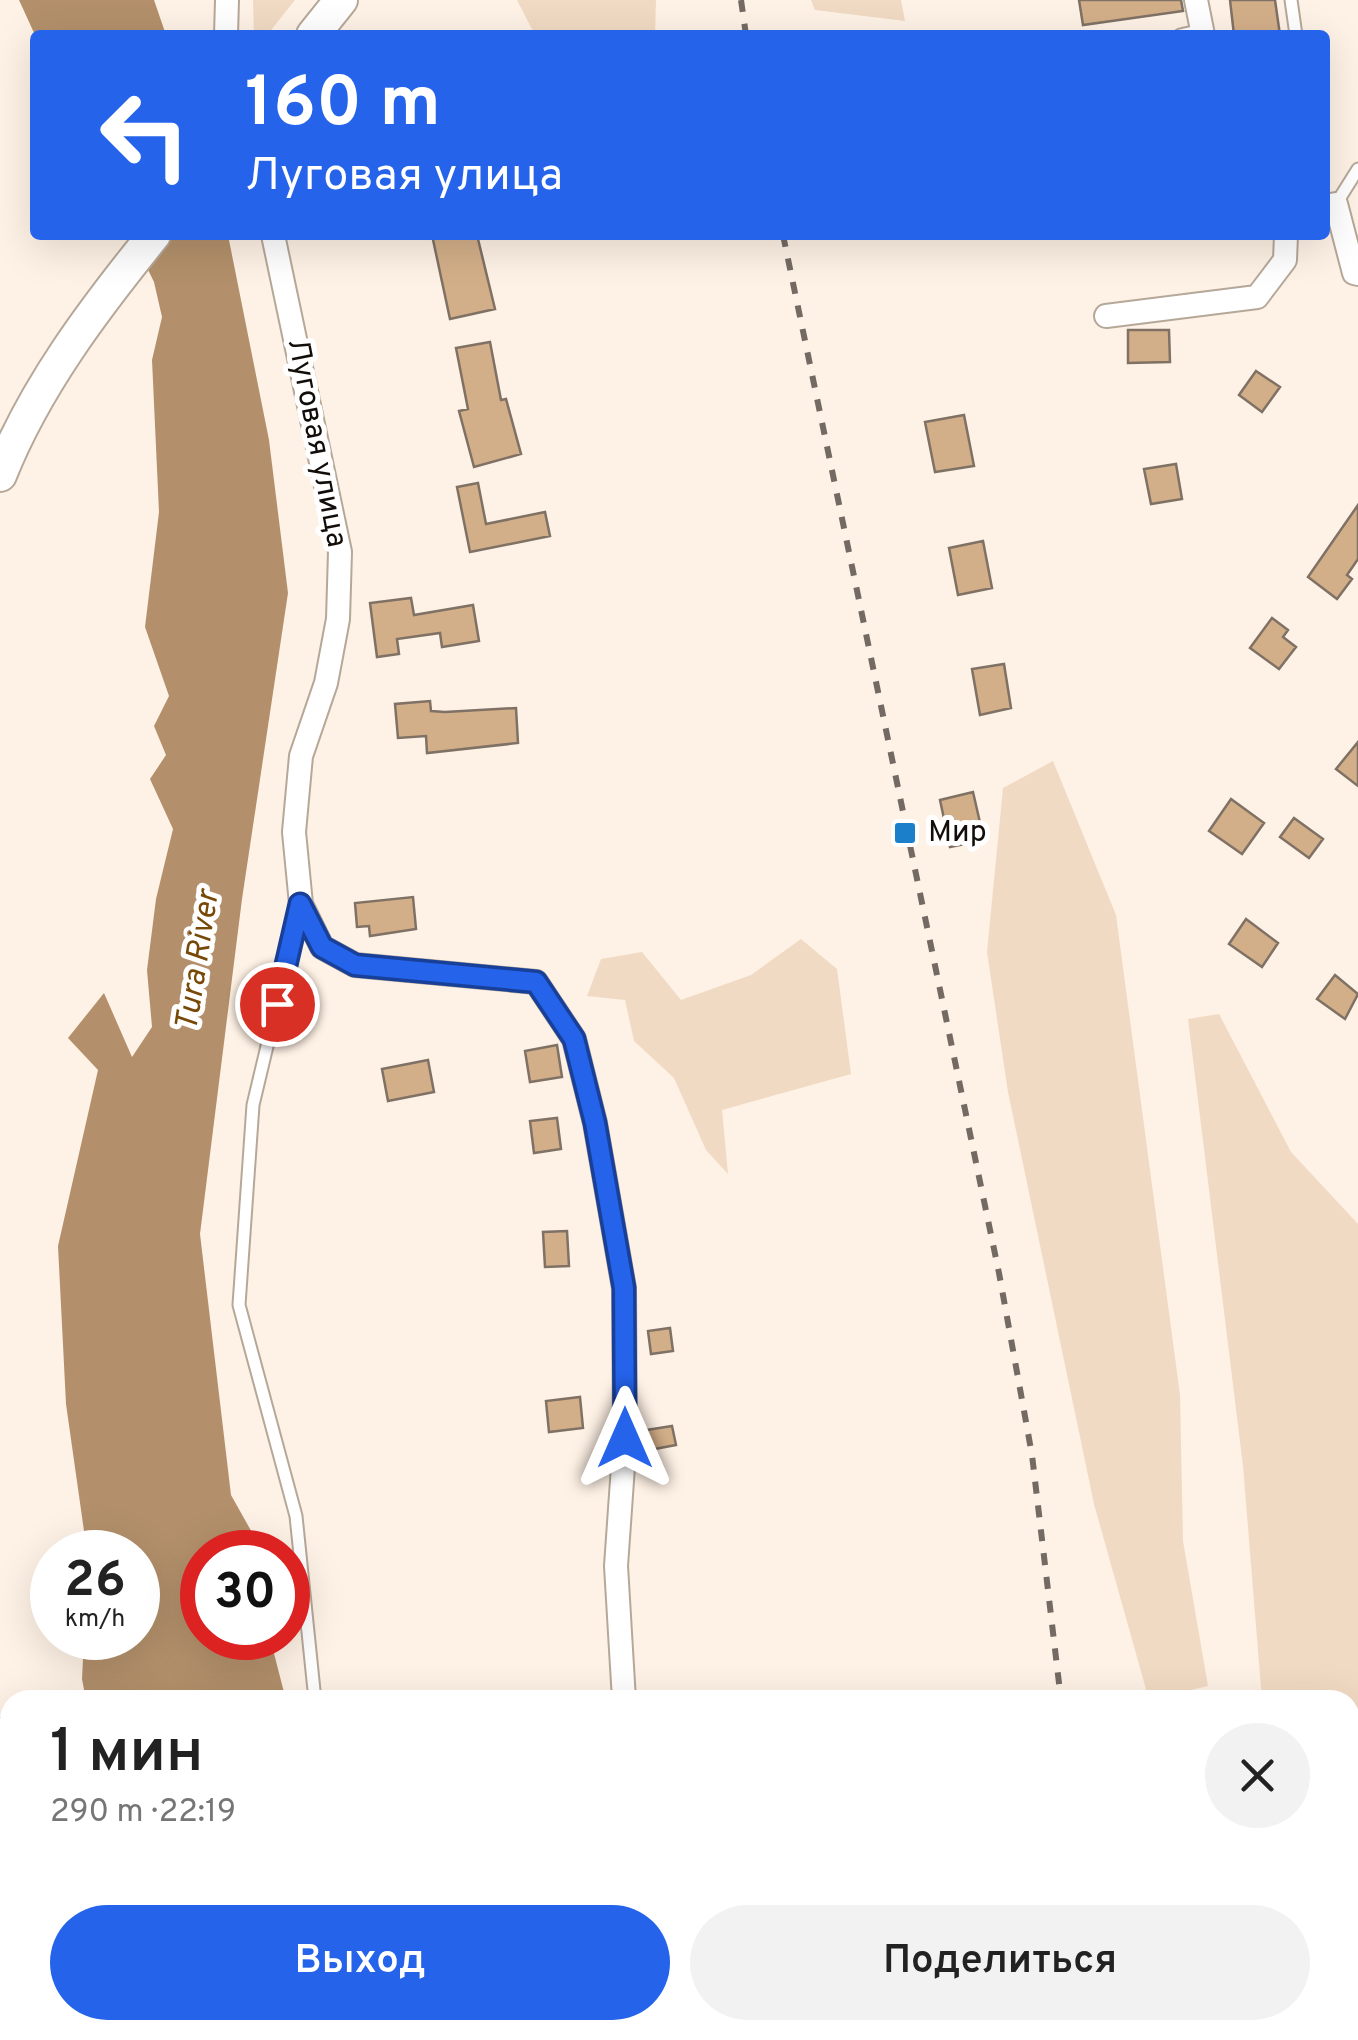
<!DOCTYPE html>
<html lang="ru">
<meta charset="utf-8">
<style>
:root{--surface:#fff;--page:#f2f2f2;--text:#222;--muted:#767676;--accent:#2563eb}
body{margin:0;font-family:Overpass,sans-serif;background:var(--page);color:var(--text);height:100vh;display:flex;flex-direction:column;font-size:38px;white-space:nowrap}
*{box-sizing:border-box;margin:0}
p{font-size:32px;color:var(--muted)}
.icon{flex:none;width:55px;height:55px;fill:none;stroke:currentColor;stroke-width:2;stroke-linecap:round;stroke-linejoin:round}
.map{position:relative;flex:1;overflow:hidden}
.details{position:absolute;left:0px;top:1690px;width:1360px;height:350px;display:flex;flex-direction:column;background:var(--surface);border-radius:30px 30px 0 0;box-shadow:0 10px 40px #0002}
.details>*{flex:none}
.top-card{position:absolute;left:30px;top:30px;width:1300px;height:210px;border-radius:10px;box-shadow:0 10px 40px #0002;background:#2563eb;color:#fff;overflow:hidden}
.speed{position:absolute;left:30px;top:1530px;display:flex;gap:20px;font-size:50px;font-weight:700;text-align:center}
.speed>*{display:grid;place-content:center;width:130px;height:130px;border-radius:50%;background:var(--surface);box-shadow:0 10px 40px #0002;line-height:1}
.speed small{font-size:25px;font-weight:400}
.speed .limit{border:15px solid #d22;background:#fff;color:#111}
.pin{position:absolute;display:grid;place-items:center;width:85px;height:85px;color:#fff;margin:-42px;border:5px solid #fff;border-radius:50%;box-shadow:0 2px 10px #0007}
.me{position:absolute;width:110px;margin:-55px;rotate:0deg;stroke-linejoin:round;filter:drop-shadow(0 0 8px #0008)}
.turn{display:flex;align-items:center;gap:35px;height:210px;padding:0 50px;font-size:45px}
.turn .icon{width:130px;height:130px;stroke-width:2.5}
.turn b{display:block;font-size:70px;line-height:85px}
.round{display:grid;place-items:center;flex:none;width:105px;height:105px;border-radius:52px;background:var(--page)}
.head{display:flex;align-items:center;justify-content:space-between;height:170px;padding:0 50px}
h1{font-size:60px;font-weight:600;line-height:75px}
.button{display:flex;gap:20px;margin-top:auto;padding:20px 50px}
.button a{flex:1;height:115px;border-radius:60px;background:var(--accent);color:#fff;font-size:40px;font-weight:600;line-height:115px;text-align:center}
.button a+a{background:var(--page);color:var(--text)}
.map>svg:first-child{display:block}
</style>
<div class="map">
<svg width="1358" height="2040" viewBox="0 0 1358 2040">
<rect width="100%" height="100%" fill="#fef1e5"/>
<!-- green -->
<path fill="#f1dac3" d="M 253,0 L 295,0 L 267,35 L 254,35 Z
M 517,0 L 656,0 L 655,35 L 535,35 Z
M 811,0 L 901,0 L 905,21 L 815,10 Z
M 1053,761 L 1116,915 L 1180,1395 L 1183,1541 L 1208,1686 L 1149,1700 L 1094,1504 L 1008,1092 L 987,952 L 1003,788 Z
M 801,939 L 837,969 L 851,1074 L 722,1110 L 728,1174 L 706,1150 L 674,1078 L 634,1041 L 625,1000 L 587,996 L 601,959 L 642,952 L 681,1000 L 751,975 Z
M 1219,1014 L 1291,1152 L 1358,1224 L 1358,2040 L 1288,2040 L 1288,2030 L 1350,2030 L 1350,1700 L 1262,1700 L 1243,1466 L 1188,1019 Z
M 1127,2030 L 1244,2030 L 1245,2040 L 1127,2040 Z"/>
<!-- water -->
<path fill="#b3906b" d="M 19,0 L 154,0 L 166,35 L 35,35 Z
M 131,235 L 228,235 L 269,440 L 288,593 L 242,899 L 200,1234 L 231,1495 L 263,1552 L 202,1552 L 202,1638 L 270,1638 L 286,1700 L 86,1700 L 82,1679 L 84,1638 L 138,1638 L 138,1552 L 87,1552 L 66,1404 L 58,1246 L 98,1070 L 68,1038 L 104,993 L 132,1057 L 152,1027 L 147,970 L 156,899 L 173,829 L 150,779 L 166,755 L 154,726 L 169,696 L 145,627 L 159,512 L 152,360 L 162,317 L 154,282 Z
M 208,2030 L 336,2030 L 339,2040 L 216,2040 Z"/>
<!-- building -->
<path fill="#d3af89" stroke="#7f7164" stroke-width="2.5" d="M 1079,0 L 1181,0 L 1183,11 L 1083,25 Z
M 1230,0 L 1275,0 L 1280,35 L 1234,35 Z
M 432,235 L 477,235 L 495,309 L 450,319 Z
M 1128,330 L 1169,330 L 1170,362 L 1128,363 Z
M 490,342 L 501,400 L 506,399 L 521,454 L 474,467 L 459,411 L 468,409 L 456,348 Z
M 1256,371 L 1280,387 L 1262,412 L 1239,395 Z
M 964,415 L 974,466 L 935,472 L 925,422 Z
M 1176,464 L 1182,499 L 1151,504 L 1144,469 Z
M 478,483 L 486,524 L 545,512 L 550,536 L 470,552 L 457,487 Z
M 1358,505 L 1358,559 L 1347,575 L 1352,579 L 1337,599 L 1308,577 Z
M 983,541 L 992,588 L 958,595 L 949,548 Z
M 411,598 L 414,615 L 473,605 L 479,641 L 442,647 L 440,633 L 397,639 L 399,654 L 377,657 L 370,603 Z
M 1272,618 L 1288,630 L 1283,637 L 1296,647 L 1279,669 L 1250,648 Z
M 1004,664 L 1011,708 L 980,715 L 972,669 Z
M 430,701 L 431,711 L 445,712 L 516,708 L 518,743 L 427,753 L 426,736 L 398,738 L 395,704 Z
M 1358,742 L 1358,786 L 1336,769 Z
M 973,792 L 984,840 L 950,847 L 940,800 Z
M 1231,799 L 1264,823 L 1242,854 L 1209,831 Z
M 1294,818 L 1323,839 L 1309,858 L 1280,837 Z
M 413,897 L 416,929 L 370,936 L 369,926 L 357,927 L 355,903 Z
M 1246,919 L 1278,943 L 1262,967 L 1229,944 Z
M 1335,975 L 1358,994 L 1345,1019 L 1317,999 Z
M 557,1045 L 562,1077 L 530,1082 L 525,1051 Z
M 428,1060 L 434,1092 L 388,1101 L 382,1069 Z
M 557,1118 L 561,1149 L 534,1153 L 530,1121 Z
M 567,1231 L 569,1266 L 545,1267 L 543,1232 Z
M 670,1328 L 673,1351 L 651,1354 L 648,1331 Z
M 580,1397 L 583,1428 L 549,1432 L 546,1401 Z
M 672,1426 L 676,1445 L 639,1452 L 640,1431 Z"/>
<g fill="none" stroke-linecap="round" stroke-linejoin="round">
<defs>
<path id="service" d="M 1291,0 L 1296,35
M 1180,35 L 1202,30
M 1336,204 L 1358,169
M 300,908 L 253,1105 L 239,1305 L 296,1516 L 315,1700"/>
<path id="minor" d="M 1196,0 L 1203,35
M 226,35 L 227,0
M 1325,206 L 1336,204 L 1354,273 L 1358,274
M 273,235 L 340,552 L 338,619 L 326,683 L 301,756 L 294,832 L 301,904 L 322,947 L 355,965 L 536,982 L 574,1039 L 595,1123 L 624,1288 L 625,1438 L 616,1566 L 624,1700
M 1106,316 L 1257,297 L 1285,260 L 1286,235
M 697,2030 L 699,2040"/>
<path id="primary" d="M 313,35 L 341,0
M 0,475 C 35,387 94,309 154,235
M 0,1735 L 10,1837
M 45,2030 L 47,2040"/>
</defs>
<!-- service casing -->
<use href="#service" stroke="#b6a899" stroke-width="15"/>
<!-- minor casing -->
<use href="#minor" stroke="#b6a899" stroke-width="26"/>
<!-- primary casing -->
<use href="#primary" stroke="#b6a899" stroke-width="36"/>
<!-- service -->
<use href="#service" stroke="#fff" stroke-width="11"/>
<!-- minor -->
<use href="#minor" stroke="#fff" stroke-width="22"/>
<!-- primary -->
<use href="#primary" stroke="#fff" stroke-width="32"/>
<!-- rail -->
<path stroke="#736b63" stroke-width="6" stroke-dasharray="12 12" stroke-linecap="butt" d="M 741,0 L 746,35
M 783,235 L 999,1273 L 1032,1455 L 1061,1700
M 1074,2030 L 1074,2040"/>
</g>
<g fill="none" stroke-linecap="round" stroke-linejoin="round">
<defs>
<path id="route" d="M 277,1004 L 300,904 L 322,947 L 355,965 L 536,982 L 574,1039 L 595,1123 L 624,1288 L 625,1438"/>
</defs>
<!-- route casing -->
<use href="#route" stroke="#184099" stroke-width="25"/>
<!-- route -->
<use href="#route" stroke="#2563eb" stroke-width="18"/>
</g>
<!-- markers -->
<rect fill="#1b7fca" stroke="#fff" stroke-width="4" x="893" y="821" width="24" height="24" rx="5"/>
<g text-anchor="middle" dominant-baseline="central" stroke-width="10" stroke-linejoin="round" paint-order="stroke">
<!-- street labels -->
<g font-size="30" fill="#120d08" stroke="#fff">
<text transform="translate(316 443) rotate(79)">Луговая улица</text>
</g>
<!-- poi labels -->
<g font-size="30" fill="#120d08" stroke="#fff" text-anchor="start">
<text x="928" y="833">Мир</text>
</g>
<!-- water labels -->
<g font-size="32" font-style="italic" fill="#774806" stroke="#fff">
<text transform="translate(199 961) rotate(-81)">Tura River</text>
</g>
</g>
</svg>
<div class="speed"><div>26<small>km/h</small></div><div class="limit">30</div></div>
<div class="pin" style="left:277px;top:1004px;background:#d93025"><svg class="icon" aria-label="arrive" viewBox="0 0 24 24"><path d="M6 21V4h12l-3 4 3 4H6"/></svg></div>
<svg class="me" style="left:625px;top:1438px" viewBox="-20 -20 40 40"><path d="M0-17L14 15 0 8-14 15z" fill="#2563eb" stroke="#fff" stroke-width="4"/></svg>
<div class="top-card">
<div class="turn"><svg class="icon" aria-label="left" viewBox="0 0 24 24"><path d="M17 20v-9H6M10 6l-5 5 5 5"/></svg><div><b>160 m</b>Луговая улица</div></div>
</div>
<section class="details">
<div class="head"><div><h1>1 мин</h1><p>290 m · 22:19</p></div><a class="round"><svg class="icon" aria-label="close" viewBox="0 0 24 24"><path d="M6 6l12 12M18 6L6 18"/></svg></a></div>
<div class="button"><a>Выход</a><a>Поделиться</a></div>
</section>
</div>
